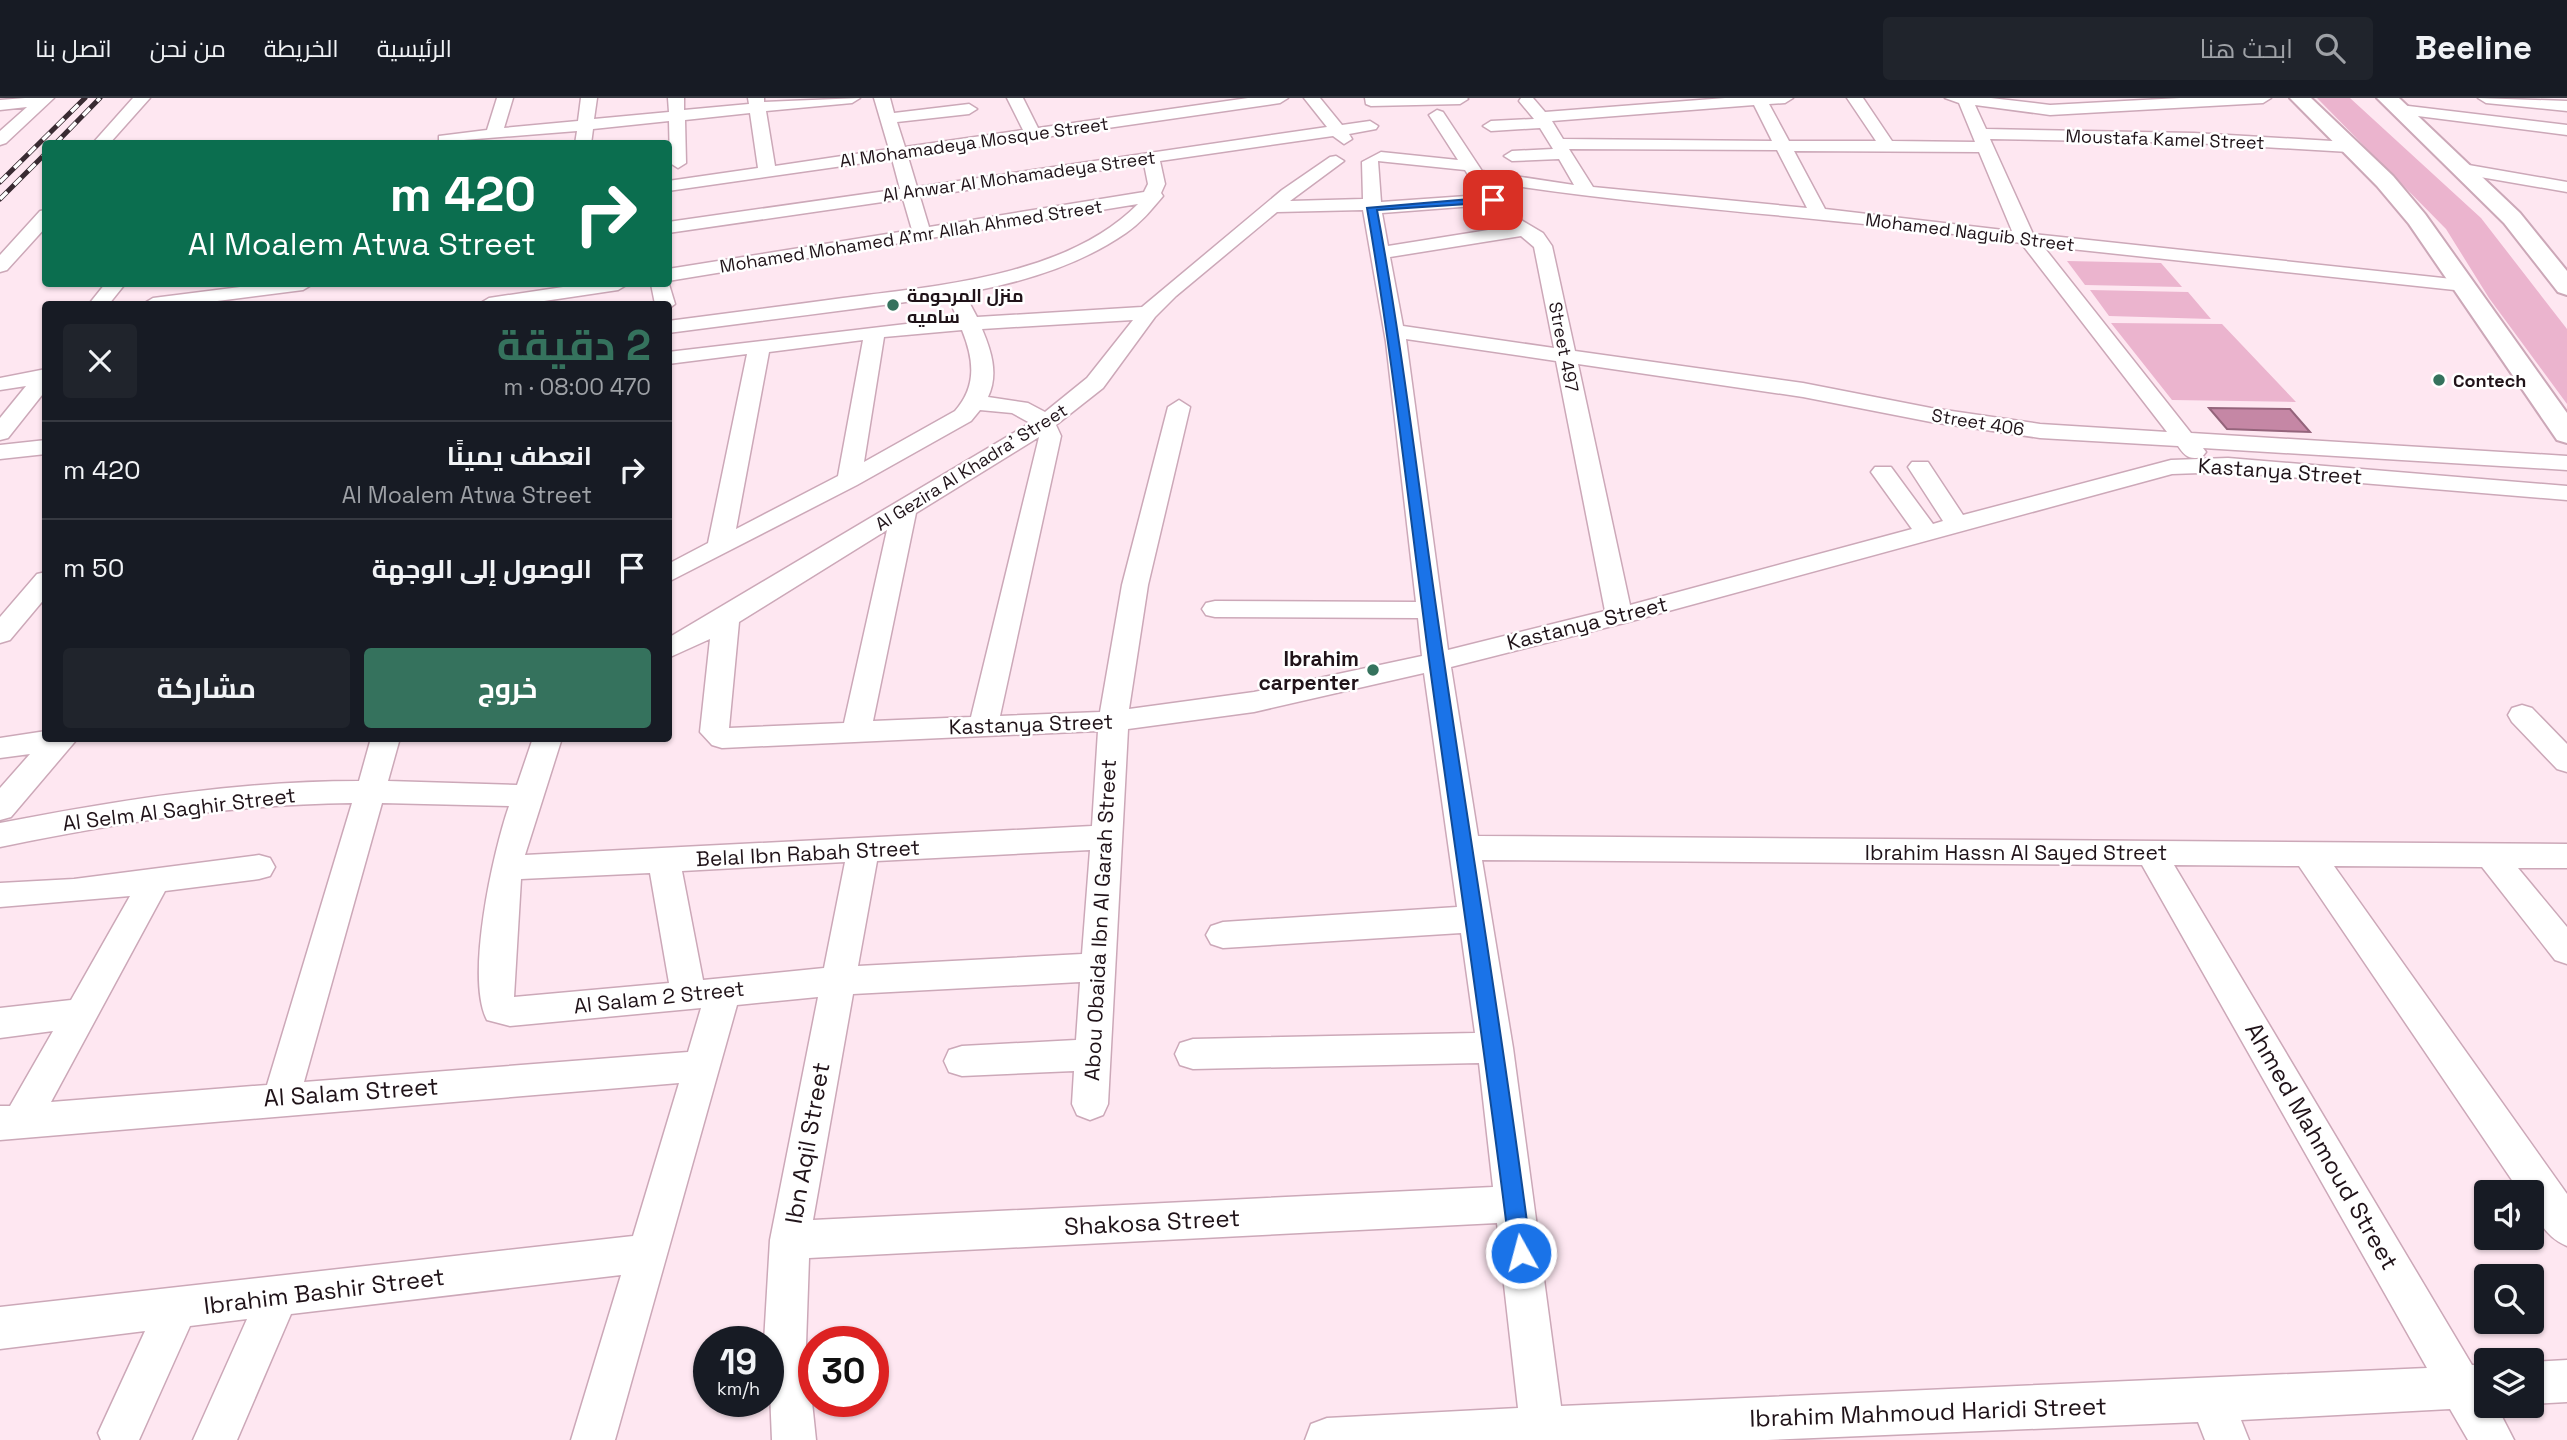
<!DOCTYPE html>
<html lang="ar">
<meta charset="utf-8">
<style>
:root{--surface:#171b24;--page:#20242c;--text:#f1f3f6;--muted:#9ea1a6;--line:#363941;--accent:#35725d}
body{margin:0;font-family:"Space Grotesk",Cairo,sans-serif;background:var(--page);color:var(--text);direction:rtl;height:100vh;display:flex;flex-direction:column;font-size:26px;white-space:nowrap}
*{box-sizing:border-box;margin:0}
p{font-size:23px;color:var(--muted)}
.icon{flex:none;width:38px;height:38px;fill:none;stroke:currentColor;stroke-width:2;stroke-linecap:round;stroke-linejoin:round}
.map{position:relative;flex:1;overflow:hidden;direction:ltr}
.side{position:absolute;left:42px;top:203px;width:630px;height:441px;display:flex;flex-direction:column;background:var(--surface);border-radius:7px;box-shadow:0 2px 5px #0004;direction:rtl}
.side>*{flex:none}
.guide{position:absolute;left:42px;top:42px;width:630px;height:147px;border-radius:7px;box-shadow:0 2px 5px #0004;direction:rtl;background:#0b6e4f;color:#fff;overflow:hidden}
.fabs{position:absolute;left:2474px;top:1082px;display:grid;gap:14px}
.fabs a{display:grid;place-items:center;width:70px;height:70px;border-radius:7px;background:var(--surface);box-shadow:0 2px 5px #0004;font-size:35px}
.speed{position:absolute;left:693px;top:1228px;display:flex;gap:14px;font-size:35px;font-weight:700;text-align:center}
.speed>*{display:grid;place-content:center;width:91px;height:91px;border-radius:50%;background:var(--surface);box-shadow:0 2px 5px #0004;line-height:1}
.speed small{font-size:18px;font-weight:400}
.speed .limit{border:10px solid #d22;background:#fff;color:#111}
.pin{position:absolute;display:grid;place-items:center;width:60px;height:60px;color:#fff;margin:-30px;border-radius:14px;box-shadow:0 4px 10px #0006}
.me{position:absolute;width:77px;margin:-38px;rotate:353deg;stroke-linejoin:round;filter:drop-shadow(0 0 5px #0008)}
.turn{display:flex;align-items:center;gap:24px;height:147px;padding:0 21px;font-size:32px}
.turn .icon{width:91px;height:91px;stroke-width:2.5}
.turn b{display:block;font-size:49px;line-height:60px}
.round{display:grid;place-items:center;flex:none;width:74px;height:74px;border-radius:7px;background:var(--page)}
.headline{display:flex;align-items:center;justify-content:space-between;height:119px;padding:0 21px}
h1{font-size:42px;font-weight:700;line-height:52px;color:var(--accent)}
.cta{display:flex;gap:14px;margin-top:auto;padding:14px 21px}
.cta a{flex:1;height:80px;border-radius:7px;background:var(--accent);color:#fff;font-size:28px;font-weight:700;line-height:80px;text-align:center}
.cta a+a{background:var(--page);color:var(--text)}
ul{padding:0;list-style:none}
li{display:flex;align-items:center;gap:21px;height:98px;padding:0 21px;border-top:2px solid var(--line)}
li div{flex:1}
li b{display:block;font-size:26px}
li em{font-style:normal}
header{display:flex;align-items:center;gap:42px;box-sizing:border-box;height:98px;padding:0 35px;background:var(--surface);border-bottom:2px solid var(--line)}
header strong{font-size:33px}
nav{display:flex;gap:38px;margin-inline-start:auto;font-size:24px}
.search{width:490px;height:63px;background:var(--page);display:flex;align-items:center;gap:18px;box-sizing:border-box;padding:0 24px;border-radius:7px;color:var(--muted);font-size:26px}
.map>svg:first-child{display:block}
</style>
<header>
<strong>Beeline</strong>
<div class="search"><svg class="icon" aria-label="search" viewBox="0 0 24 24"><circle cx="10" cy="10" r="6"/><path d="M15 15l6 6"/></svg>ابحث هنا</div>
<nav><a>الرئيسية</a><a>الخريطة</a><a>من نحن</a><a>اتصل بنا</a></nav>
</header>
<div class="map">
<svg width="2567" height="1342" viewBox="0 0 2567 1342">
<rect width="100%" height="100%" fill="#fee7f1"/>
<!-- green -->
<path fill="#ebb4ce" d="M 2317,0 L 2350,0 L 2481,120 L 2567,231 L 2567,306 L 2489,200 L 2446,131 Z
M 2067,163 L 2161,165 L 2182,189 L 2085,187 Z
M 2090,192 L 2188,194 L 2211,221 L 2109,218 Z
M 2111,225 L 2222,226 L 2296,304 L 2172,302 Z"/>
<!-- water -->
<path fill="#c587a5" stroke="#94647b" stroke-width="2" d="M 2209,310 L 2290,311 L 2310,334 L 2227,331 Z"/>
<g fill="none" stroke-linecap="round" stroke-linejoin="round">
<defs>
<path id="minor" d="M 25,0 L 54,0 L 6,45 L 0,47 L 0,33 L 27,9 L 0,12 L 0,2 Z
M 133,0 L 150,0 L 109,46 L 92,46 Z
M 497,0 L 513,0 L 504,30 L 578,23 L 581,0 L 597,0 L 594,21 L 669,14 L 668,0 L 684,0 L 684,12 L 749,6 L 748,0 L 764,0 L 764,4 L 860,0 L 852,5 L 766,13 L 775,68 L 889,51 L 874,0 L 890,0 L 894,15 L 969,6 L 977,11 L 969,16 L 897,24 L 905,49 L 1023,32 L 1007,0 L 1023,0 L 1038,30 L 1248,0 L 1288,0 L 1280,5 L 908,59 L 917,89 L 1327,29 L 1304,0 L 1320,0 L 1342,27 L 1370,23 L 1378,28 L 1376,31 L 1349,36 L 1352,41 L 1344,46 L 1333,38 L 1160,63 L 1165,86 L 1161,95 L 1163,98 C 1152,111 1141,125 1126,135 C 1048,189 944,199 853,211 C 791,219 730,227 668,235 L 668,223 C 727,215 785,208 843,200 C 938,188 1067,178 1138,106 L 668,183 L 668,171 L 912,132 L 903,101 L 668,135 L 668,124 L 900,91 L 892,61 L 668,93 L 668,83 L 758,70 L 750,15 L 685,22 L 686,65 L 678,70 L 670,65 L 669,23 L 593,31 L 591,46 L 575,46 L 577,33 L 439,44 L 439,38 L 487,32 ZM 1144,66 L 1148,86 L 1144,94 L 929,129 L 920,99 Z
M 1365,0 L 1467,0 L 1468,1 L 1460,6 L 1371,8 L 1366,6 Z
M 1521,0 L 1533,0 L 1545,14 L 1725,0 L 1793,0 L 1785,5 L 1769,6 L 1789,43 L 1876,43 L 1847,0 L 1863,0 L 1892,43 L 1975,44 L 1959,5 L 1945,0 L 1991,0 L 2050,7 L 2180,0 L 2271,0 L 2263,5 L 2050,17 L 1975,7 L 1986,31 L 2194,35 L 2349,44 L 2357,49 L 2349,54 L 2194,45 L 1990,41 L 2033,136 L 2471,183 L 2474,187 L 2464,193 L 2043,148 L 2191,335 L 2567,358 L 2567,372 L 2203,350 L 2206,354 L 2202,359 C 2189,362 2185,358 2178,348 L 2040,340 L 1931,324 L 1803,299 L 1578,266 L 1630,507 L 1912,431 L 1871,374 L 1875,369 L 1891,369 L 1933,426 L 1943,423 L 1908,369 L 1912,364 L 1928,364 L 1963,417 L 2171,362 L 2228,360 L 2567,388 L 2567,402 L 2228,374 L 2172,376 L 1628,524 L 1451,569 L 1478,738 L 2567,746 L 2567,770 L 2518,770 L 2567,829 L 2567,866 L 2555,862 L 2482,769 L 2334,768 L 2567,1096 L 2567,1148 C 2545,1139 2532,1117 2532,1094 L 2520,1094 L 2299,768 L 2174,767 L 2472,1267 L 2487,1267 L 2487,1307 L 2496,1307 L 2514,1342 L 2468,1342 L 2450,1311 L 2241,1322 L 2249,1342 L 2205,1342 L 2198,1324 L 1767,1342 L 1305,1342 L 1311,1326 L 1327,1320 L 1518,1310 L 1497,1125 L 809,1160 L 806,1247 L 816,1342 L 772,1342 L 768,1244 L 764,1244 L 770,1142 L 818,899 L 737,907 L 615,1342 L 571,1342 L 621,1177 L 291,1216 L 237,1342 L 193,1342 L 247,1221 L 190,1228 L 139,1342 L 101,1342 L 98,1335 L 145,1233 L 0,1251 L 0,1209 L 633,1138 L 679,985 L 0,1042 L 0,1008 L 10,1008 L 53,933 L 0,940 L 0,910 L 71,902 L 130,798 L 0,809 L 0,785 L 74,781 L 259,757 L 270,760 L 275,769 L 270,778 L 259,781 L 165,793 L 51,1004 L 267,987 L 352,705 C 233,706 117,725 0,749 L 0,725 C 119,702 237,683 359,683 L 371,640 L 400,640 L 388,683 L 517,687 L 533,640 L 562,640 L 525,757 L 1092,728 L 1098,633 L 722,650 L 712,647 L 700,634 L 710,541 L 668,560 L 668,540 L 1030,325 L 1012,315 L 980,312 L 971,323 L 857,387 L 668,484 L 668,466 L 708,445 L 747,256 L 668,266 L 668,254 L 957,220 L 952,208 L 962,202 L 969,204 L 977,219 L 1142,209 L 1282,92 L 1330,59 L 1336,58 L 1344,63 L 1290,103 L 1363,101 L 1362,64 L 1381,54 L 1458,62 L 1429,17 L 1437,12 L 1443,14 L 1482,73 L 1574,87 L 1559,61 L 1512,63 L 1504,58 L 1512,53 L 1553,51 L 1540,30 L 1491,33 L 1483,28 L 1491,23 L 1534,21 L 1519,3 ZM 1754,7 L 1772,43 L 1563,41 L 1552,23 ZM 1569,51 L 1777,52 L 1807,110 L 1593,89 ZM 1794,53 L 1979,54 L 2012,133 L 1825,111 ZM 1378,63 L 1465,72 L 1481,97 L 1381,104 ZM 1490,84 C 1667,112 1844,119 2021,145 L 2167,334 L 2040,326 L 1931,310 L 1803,285 L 1575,253 L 1552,148 L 1543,135 L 1511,116 ZM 1487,107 L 1499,124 L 1507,129 L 1388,148 L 1382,115 ZM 1363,112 L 1386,244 L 1416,504 L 1215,503 L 1206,505 L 1202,511 L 1206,517 L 1215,519 L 1418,520 L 1422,558 L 1254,594 L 1129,611 L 1148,487 L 1190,309 L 1179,302 L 1168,309 L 1122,487 L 1100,614 L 1000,618 L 1061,338 L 1056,327 L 1103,290 L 1155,219 L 1176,198 L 1277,114 ZM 1521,138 L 1534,149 L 1554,250 L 1403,228 L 1390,159 ZM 1133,222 L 1087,280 L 1045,314 L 1028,305 L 988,299 C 999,276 991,252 982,231 ZM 962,232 C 974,262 977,288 955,313 L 864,364 L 884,239 ZM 1406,241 L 1556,263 L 1605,513 L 1448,552 ZM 863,242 L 838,378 L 736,431 L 769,254 ZM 1039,339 L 971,619 L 873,623 L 916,415 ZM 887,432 L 844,625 L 729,630 L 739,524 ZM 1424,575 L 1457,809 L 1223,824 L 1211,828 L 1206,837 L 1211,846 L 1223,850 L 1461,835 L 1475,935 L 1193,941 L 1180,945 L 1175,956 L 1180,967 L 1193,971 L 1479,965 L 1493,1089 L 813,1122 L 853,896 L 1080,884 L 1076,942 L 962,948 L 949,952 L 944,963 L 949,974 L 962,978 L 1074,973 L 1072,1006 L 1077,1017 L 1090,1022 L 1103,1017 L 1108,1006 L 1128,631 L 1254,614 ZM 382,705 L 509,708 C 493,754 465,880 487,922 L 510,928 L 701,910 L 688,954 L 304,984 ZM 1090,752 L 1082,856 L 858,868 L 877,763 ZM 1482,762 L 2142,767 L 2427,1270 L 1561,1308 L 1513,950 ZM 845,764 L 824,870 L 703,882 L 682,773 ZM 650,775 L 669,885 L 514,899 L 521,781 Z
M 2478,0 L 2567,3 L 2567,13 L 2486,5 Z
M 2400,7 L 2567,27 L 2567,37 L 2394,15 L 2394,9 Z
M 2463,66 L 2567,84 L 2567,94 L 2457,75 L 2455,71 Z
M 46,112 L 46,129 L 7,172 L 0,174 L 0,157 L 40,113 Z
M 668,183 L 675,206 L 668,211 L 668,206 L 655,206 L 651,186 L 668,186 Z
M 105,186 L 125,186 L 109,206 L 89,206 Z
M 263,186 L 313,186 L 303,192 L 194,206 L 143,206 L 153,200 Z
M 583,186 L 628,186 L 618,192 L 524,206 L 479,206 L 489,200 Z
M 46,271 L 46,292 L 8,340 L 0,342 L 0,320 L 26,288 L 0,292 L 0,280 Z
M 46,342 L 46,356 L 0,361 L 0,347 Z
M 46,474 L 46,499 L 10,542 L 0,545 L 0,519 L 37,476 Z
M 2522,607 L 2532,610 L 2567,646 L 2567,674 L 2557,671 L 2512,624 L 2508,617 L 2512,610 Z
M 46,633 L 46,640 L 78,640 L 11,719 L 0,722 L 0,690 L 30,656 L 0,660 L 0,640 Z
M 2567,1262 L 2567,1304 L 2532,1306 L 2532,1264 Z"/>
<path id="major" d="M 2290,0 L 2311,0 L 2393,78 L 2425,116 L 2567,315 L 2567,345 L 2557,342 L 2409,126 L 2377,88 Z
M 2377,0 L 2399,0 L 2520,115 L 2567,173 L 2567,197 L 2558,194 L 2504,125 Z"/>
</defs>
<!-- minor casing -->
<use href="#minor" stroke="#cca8b8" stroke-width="3"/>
<!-- major casing -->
<use href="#major" stroke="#cca8b8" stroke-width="4"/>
<!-- minor -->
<use href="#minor" fill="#fff" fill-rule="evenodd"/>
<!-- major -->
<use href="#major" fill="#fff" fill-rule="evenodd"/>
<defs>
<path id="rail" d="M 55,46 L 100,0
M 0,84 L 85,0
M 0,101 L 46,55"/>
</defs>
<!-- rail casing -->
<use href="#rail" stroke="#392b32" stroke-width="5"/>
<!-- rail -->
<use href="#rail" stroke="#fff" stroke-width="3.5" stroke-dasharray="10" stroke-linecap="butt"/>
</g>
<!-- route -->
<path fill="#1a73e8" stroke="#114b97" stroke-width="2" d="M 1493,99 L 1496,104 L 1377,112 C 1405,262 1421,413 1444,563 C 1473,761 1506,957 1531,1155 L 1528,1163 L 1521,1166 L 1513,1163 L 1510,1155 C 1486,957 1456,760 1429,562 C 1409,411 1393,260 1367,110 Z"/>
<!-- markers -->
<g fill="#35725d" stroke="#fff" stroke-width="2.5">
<circle cx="893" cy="207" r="7"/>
<circle cx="2439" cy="282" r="7"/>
<circle cx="1373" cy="572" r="7"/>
</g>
<g text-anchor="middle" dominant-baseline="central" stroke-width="5" stroke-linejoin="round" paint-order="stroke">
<!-- far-street labels -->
<g font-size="18" fill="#201319" stroke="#fff">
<text transform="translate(2165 41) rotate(2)">Moustafa Kamel Street</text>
<text transform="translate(974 44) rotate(-8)">Al Mohamadeya Mosque Street</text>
<text transform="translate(1019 78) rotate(-8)">Al Anwar Al Mohamadeya Street</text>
<text transform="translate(1970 134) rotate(7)">Mohamed Naguib Street</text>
<text transform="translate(911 138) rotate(-9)">Mohamed Mohamed A'mr Allah Ahmed Street</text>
<text transform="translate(1564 249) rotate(79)">Street 497</text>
<text transform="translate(1978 324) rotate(9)">Street 406</text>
<text transform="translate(971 369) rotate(-32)">Al Gezira Al Khadra' Street</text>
</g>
<!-- far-poi labels -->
<g font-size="18" font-weight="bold" fill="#201319" stroke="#fff" text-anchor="start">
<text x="907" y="197">منزل المرحومة<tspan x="907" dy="21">ساميه</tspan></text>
<text x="2453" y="282">Contech</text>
</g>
<!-- street labels -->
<g font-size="21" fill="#201319" stroke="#fff">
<text transform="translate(2280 373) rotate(4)">Kastanya Street</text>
<text transform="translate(1587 525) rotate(-14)">Kastanya Street</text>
<text transform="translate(1031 626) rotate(-2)">Kastanya Street</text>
<text transform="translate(179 711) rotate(-7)">Al Selm Al Saghir Street</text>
<text x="2016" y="754">Ibrahim Hassn Al Sayed Street</text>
<text transform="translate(808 755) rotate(-3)">Belal Ibn Rabah Street</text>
<text transform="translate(1100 822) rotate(-87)">Abou Obaida Ibn Al Garah Street</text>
<text transform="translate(659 899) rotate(-6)">Al Salam 2 Street</text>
</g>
<!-- poi labels -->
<g font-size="21" font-weight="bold" fill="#201319" stroke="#fff" text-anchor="end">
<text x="1359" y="560">Ibrahim<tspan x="1359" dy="24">carpenter</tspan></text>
</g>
<!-- near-street labels -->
<g font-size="24" fill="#201319" stroke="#fff">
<text transform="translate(351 994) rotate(-4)">Al Salam Street</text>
<text transform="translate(807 1045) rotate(-80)">Ibn Aqil Street</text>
<text transform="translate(2322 1048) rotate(60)">Ahmed Mahmoud Street</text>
<text transform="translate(1152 1124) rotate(-3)">Shakosa Street</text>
<text transform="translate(324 1193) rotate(-7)">Ibrahim Bashir Street</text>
<text transform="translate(1928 1314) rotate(-2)">Ibrahim Mahmoud Haridi Street</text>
</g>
</g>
</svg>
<div class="fabs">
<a><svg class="icon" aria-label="sound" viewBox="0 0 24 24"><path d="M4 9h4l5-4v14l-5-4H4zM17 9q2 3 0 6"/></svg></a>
<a><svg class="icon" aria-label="search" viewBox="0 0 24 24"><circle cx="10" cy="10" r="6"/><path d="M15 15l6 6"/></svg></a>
<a><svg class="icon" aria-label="layers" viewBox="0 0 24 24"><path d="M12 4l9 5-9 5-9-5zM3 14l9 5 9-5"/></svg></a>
</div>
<div class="speed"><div>19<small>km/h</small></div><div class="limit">30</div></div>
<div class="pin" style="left:1493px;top:102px;background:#d93025"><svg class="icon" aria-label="arrive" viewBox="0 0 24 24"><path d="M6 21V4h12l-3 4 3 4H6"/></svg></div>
<svg class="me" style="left:1521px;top:1155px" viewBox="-20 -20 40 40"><circle r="17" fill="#1a73e8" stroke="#fff" stroke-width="3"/><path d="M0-11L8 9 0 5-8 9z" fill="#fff"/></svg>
<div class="guide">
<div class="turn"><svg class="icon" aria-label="right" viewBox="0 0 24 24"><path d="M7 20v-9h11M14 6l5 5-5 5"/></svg><div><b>420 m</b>Al Moalem Atwa Street</div></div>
</div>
<section class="side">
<div class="headline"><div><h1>2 دقيقة</h1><p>470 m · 08:00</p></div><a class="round"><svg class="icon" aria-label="close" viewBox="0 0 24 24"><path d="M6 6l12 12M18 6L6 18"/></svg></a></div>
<ul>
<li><svg class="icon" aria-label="right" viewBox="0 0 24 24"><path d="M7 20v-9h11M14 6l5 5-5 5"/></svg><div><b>انعطف يمينًا</b><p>Al Moalem Atwa Street</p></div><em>420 m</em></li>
<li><svg class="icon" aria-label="arrive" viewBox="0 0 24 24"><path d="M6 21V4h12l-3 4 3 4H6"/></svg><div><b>الوصول إلى الوجهة</b></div><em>50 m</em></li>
</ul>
<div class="cta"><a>خروج</a><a>مشاركة</a></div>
</section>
</div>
